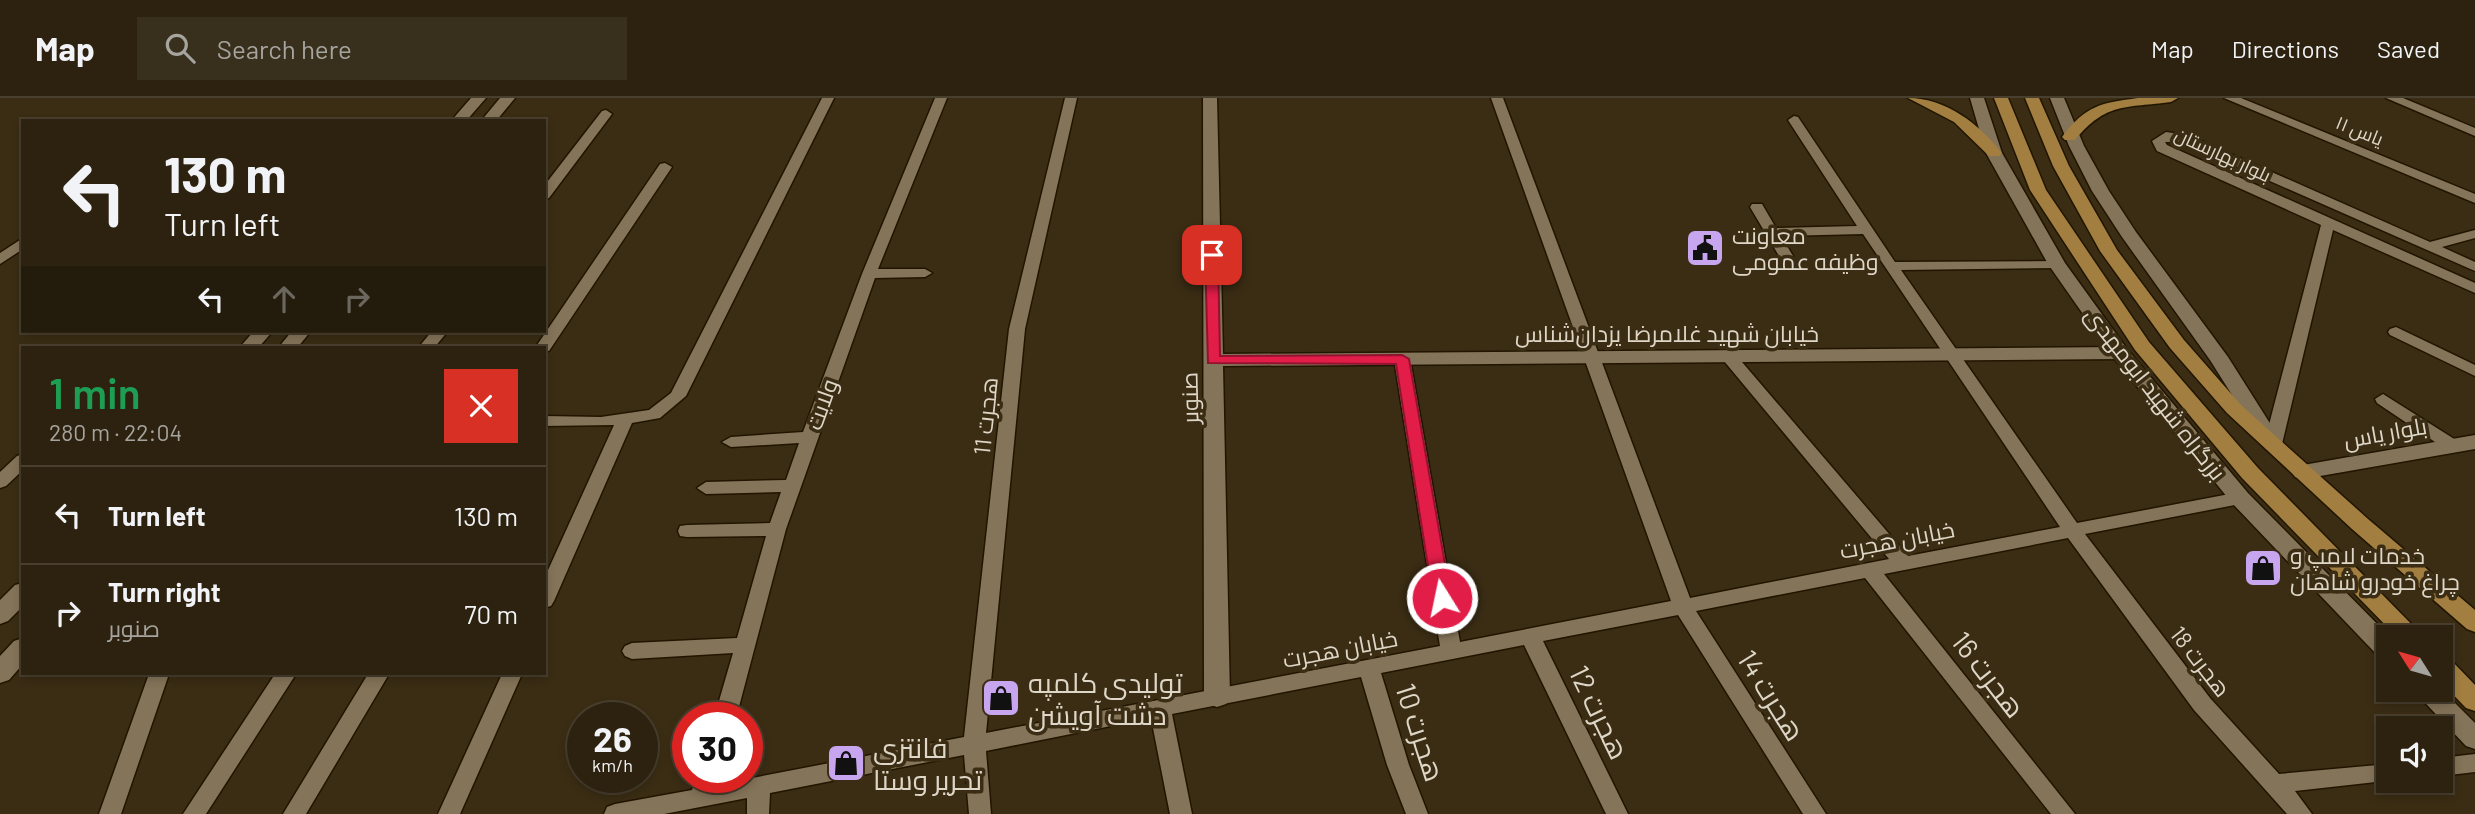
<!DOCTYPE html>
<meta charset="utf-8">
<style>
:root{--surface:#2c220f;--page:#382f1d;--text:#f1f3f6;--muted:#a6a49e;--line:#483f2f}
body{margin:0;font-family:Barlow,Cairo,sans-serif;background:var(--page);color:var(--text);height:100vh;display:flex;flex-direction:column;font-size:26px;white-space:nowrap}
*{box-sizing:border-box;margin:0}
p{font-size:23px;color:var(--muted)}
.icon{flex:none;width:38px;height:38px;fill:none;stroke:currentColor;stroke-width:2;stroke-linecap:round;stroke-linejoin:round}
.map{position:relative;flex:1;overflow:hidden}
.details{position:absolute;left:21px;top:248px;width:525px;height:329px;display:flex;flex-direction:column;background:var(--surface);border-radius:0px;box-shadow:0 4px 10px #0003,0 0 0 2px var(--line)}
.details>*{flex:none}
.hud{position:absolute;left:21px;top:21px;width:525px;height:214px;border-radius:0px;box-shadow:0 4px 10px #0003,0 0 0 2px var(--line);background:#2c220f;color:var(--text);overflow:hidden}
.needle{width:46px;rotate:307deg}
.tools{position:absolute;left:2376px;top:527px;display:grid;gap:14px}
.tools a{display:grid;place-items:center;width:77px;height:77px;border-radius:0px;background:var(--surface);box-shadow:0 4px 10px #0003,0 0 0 2px var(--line);font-size:35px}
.speed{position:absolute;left:567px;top:604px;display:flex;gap:14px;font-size:35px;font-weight:700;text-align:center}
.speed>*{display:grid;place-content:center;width:91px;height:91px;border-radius:50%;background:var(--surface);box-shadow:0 4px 10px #0003,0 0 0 2px var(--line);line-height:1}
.speed small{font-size:18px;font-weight:400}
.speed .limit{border:10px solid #d22;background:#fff;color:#111}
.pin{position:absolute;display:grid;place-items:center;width:60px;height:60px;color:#fff;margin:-30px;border-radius:14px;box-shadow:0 4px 10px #0006}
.me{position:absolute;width:77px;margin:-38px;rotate:350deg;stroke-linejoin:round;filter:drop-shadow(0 0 5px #0008)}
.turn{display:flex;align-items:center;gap:24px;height:147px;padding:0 28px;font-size:32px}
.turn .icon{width:91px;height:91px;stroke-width:2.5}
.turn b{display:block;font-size:49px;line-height:60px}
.lanes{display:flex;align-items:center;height:66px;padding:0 28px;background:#0003;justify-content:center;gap:35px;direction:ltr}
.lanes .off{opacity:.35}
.round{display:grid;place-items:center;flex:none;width:74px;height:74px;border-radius:0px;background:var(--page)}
.overview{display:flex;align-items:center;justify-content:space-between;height:119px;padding:0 28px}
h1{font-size:42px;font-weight:600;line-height:52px;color:#1e9e55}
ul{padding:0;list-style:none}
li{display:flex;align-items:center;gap:21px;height:98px;padding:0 28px;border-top:2px solid var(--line)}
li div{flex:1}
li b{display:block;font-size:26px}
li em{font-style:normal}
header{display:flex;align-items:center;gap:42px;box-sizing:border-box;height:98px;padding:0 35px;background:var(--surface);border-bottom:2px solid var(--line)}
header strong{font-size:33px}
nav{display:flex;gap:38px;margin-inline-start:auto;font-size:24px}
.search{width:490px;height:63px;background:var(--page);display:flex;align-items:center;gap:18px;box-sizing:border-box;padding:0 24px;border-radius:0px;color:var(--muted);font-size:26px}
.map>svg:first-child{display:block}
</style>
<header>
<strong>Map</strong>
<div class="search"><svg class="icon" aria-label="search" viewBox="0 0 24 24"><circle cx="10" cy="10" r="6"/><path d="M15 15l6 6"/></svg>Search here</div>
<nav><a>Map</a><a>Directions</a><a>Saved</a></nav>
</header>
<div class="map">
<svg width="2475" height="716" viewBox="0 0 2475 716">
<rect width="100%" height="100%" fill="#3b2d14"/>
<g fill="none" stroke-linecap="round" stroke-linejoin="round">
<defs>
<path id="minor" d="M 822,0 L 834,0 L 686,298 L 660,320 L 632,325 L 554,503 L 551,508 L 544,510 L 544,481 L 614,327 L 544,328 L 544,318 L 601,319 L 649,312 L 671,295 Z
M 935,0 L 947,0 L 878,171 L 925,171 L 932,175 L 925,179 L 875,180 L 786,431 L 736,620 L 714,620 L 733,555 L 632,561 L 625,558 L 622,553 L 625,548 L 632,545 L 737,540 L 766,438 L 687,439 L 680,438 L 678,433 L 680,428 L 687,427 L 770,425 L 781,394 L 706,396 L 697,390 L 706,384 L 786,382 L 799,345 L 731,349 L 722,344 L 731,339 L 803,334 L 862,176 Z
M 1065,0 L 1077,0 L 1025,231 L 986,635 L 1440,548 L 1394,261 L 1402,256 L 1410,261 L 1460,544 L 1671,503 L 1491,0 L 1503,0 L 1690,500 L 1889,461 L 1724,263 L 1722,260 L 1730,255 L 1736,257 L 1908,458 L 2060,429 L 1863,136 L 1781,138 L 1793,158 L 1786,162 L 1779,158 L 1750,109 L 1752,106 L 1762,106 L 1776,130 L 1857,128 L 1788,22 L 1794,18 L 1798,19 L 1895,164 L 2062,163 L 2064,166 L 2057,170 L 1901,172 L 2077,425 L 2240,394 L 2246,396 L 2249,400 L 2246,404 L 2240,406 L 2085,436 L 2210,600 L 2279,676 L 2389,666 L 2389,682 L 2394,682 L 2295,693 L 2312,716 L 2287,716 L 2194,612 L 2068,440 L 1884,476 L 2075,716 L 2051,716 L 1865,480 L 1696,513 L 1826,716 L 1803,716 L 1678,517 L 1543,543 L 1628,716 L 1606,716 L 1524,547 L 1381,575 L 1409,667 L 1428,716 L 1406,716 L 1387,667 L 1361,579 L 1172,616 L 1192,716 L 1170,716 L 1151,620 L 986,653 L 991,716 L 969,716 L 964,657 L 770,695 L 769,716 L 747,716 L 747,700 L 664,716 L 604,716 L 607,709 L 615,706 L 692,692 L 696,679 L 718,679 L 716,687 L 964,639 L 1009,231 Z
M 2224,0 L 2241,0 L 2475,96 L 2475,105 Z
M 2386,0 L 2403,0 L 2475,30 L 2475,38 Z
M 606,12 L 612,16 L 549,100 L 544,101 L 544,88 L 602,13 Z
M 2166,34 L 2188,37 L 2430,144 L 2475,132 L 2475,140 L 2442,149 L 2475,164 L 2475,173 L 2181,44 L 2165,44 L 2167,47 L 2475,185 L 2475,195 L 2333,132 L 2282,346 L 2279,350 L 2267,350 L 2264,346 L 2321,127 L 2157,53 L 2152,43 Z
M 665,65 L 672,69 L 549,253 L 535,250 L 660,66 Z
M 23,140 L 23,151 L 0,166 L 0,155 Z
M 2396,229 L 2475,267 L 2475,278 L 2390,237 L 2388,234 L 2390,231 Z
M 432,233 L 448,233 L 434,250 L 418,250 Z
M 2383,296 L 2459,344 L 2462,348 L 2459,352 L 2447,352 L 2377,305 L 2375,301 Z
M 23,356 L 23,372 L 6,388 L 0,390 L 0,374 L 17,358 Z
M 149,576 L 169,576 L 121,716 L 99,716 Z
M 275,576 L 296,576 L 206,716 L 183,716 Z
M 368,576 L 389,576 L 306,716 L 283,716 Z
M 502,576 L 522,576 L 460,716 L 438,716 Z
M 2475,656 L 2475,674 L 2441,678 L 2441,660 Z"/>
<path id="tertiary" d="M 1203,0 L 1217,0 L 1223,256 L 2120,249 L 2130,255 L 2120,261 L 1223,268 L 1230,599 L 1226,606 L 1217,609 L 1208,606 L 1204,599 Z
M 2475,337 L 2475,351 L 2303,381 L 2295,379 L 2292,374 L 2295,369 L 2303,367 Z"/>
<path id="secondary" d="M 471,0 L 486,0 L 466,23 L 451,23 Z
M 500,0 L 515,0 L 496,23 L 481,23 Z
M 1970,0 L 1984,0 L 2002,55 L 2065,165 L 2127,251 L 2248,395 L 2390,539 L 2389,562 L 2380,560 L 2232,405 L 2113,259 L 2048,166 L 1986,55 Z
M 2050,0 L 2064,0 L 2084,48 L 2109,93 L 2136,134 L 2228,259 L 2283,346 L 2280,351 L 2266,351 L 2210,262 L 2122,139 L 2092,93 L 2069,48 Z
M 254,233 L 273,233 L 258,250 L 239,250 Z
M 292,233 L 311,233 L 297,250 L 278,250 Z
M 23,485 L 23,508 L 8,523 L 0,526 L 0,502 L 15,487 Z
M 23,540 L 23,566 L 9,582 L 0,585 L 0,558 L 14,543 Z
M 2441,591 L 2475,625 L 2475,651 L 2466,648 L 2413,592 Z"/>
<path id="trunk" d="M 1908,0 C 1946,0 1979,26 2002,55 L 1999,58 L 1989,58 L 1954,24 Z
M 1994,0 L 2008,0 L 2046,92 L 2149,244 L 2258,370 L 2424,539 L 2397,539 L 2242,380 L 2135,252 L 2030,92 Z
M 2025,0 L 2039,0 L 2069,68 L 2117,152 L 2184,242 L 2241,307 L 2368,421 L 2475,512 L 2475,534 L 2467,531 L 2352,431 L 2227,315 L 2170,250 L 2100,153 L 2053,68 Z
M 2138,0 L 2178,0 L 2171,4 C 2126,10 2106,4 2075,42 L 2065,42 L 2062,39 C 2086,7 2101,5 2138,0 Z
M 2441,559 L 2450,561 L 2475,587 L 2475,613 L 2466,610 L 2441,584 Z"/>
</defs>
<!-- minor casing -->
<use href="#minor" stroke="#211500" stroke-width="3"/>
<!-- tertiary casing -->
<use href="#tertiary" stroke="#211500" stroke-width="3"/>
<!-- secondary casing -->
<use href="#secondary" stroke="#211500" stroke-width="3"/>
<!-- trunk casing -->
<use href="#trunk" stroke="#211500" stroke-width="3"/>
<!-- minor -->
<use href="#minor" fill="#847459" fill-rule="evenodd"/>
<!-- tertiary -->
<use href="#tertiary" fill="#847459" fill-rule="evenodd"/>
<!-- secondary -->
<use href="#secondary" fill="#847459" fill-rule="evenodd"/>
<!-- trunk -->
<use href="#trunk" fill="#a27f40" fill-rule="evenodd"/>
</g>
<!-- route -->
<path fill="#e11d48" stroke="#92132f" stroke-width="2" d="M 1212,153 L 1218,157 L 1220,258 L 1402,257 L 1409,261 L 1451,500 L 1449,505 L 1436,505 L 1433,500 L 1396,266 L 1208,265 L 1205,157 Z"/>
<!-- icons -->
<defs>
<symbol id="civic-square" viewBox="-11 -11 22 22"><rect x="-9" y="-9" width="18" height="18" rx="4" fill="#c7a6ef" stroke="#3b2d14"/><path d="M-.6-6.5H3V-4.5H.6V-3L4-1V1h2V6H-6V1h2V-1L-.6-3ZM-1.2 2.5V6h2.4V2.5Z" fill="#111"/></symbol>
<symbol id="shop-square" viewBox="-11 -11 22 22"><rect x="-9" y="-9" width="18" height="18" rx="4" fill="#c7a6ef" stroke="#3b2d14"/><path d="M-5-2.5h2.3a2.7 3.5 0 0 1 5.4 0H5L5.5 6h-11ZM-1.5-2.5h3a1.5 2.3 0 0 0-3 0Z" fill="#111"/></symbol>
</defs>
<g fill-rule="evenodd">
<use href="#civic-square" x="1683" y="128" width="44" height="44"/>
<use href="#shop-square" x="2241" y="448" width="44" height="44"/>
<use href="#shop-square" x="979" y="578" width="44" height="44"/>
<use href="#shop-square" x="824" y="643" width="44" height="44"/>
</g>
<g text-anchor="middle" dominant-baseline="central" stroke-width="7" stroke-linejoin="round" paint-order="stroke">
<!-- far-street labels -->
<g font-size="19" fill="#ded6c7" stroke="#3b2d14">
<text transform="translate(2360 32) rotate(22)">یاس ۱۱</text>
<text transform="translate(2223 56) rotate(25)">بلوار بهارستان</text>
</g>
<!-- poi labels -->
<g font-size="23" fill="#ded6c7" stroke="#3b2d14" text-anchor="start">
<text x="1732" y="137">معاونت<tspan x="1732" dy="26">وظیفه عمومی</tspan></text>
<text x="2290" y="457">خدمات لامپ و<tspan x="2290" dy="26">چراغ خودرو شاهان</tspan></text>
</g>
<!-- street labels -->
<g font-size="23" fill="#ded6c7" stroke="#3b2d14">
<text x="1667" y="235">خیابان شهید غلامرضا یزدان‌شناس</text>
<text transform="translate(2156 295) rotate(52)">بزرگراه شهید ابومهدی</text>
<text transform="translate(1189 300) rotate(-91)">صنوبر</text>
<text transform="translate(821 306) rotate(-70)">ولایت</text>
<text transform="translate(985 318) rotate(-84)">هجرت 11</text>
<text transform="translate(2385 334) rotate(-10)">بلوار یاس</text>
<text transform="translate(1897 441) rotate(-11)">خیابان هجرت</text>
<text transform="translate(1340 550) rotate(-11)">خیابان هجرت</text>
<text transform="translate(2201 563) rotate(52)">هجرت 18</text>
</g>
<!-- near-street labels -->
<g font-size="28" fill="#ded6c7" stroke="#3b2d14">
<text transform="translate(1989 576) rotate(52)">هجرت 16</text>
<text transform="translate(1772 597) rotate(58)">هجرت 14</text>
<text transform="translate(1600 614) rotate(64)">هجرت 12</text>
<text transform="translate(1421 634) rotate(72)">هجرت 10</text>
</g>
<!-- near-poi labels -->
<g font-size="28" fill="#ded6c7" stroke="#3b2d14" text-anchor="start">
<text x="1028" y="584">تولیدی کلمپه<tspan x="1028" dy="32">دشت آویشن</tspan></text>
<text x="873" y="649">فانتزی<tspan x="873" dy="32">تحریر وستا</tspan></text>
</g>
</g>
</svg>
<div class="tools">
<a><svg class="needle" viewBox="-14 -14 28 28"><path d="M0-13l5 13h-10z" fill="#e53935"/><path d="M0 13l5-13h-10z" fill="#a6a49e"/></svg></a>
<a><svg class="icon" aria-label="sound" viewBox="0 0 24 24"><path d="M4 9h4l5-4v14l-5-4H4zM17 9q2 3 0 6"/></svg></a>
</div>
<div class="speed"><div>26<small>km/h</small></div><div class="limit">30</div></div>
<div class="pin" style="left:1212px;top:157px;background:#d93025"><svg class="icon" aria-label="arrive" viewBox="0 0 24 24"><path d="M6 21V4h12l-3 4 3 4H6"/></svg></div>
<svg class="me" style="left:1442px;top:500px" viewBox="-20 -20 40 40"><circle r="17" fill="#e11d48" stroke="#fff" stroke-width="3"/><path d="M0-11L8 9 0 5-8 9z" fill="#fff"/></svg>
<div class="hud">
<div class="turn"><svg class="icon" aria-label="left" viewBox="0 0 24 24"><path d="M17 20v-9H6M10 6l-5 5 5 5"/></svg><div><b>130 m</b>Turn left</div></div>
<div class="lanes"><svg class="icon" aria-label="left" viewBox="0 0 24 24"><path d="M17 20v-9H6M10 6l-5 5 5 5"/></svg><svg class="icon off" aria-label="ahead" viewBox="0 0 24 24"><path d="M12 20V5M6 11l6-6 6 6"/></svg><svg class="icon off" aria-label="right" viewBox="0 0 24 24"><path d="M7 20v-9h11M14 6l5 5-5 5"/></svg></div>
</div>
<section class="details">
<div class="overview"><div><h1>1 min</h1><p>280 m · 22:04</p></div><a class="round" style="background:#d93025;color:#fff"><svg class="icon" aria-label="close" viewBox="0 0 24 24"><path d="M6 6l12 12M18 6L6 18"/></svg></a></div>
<ul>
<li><svg class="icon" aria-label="left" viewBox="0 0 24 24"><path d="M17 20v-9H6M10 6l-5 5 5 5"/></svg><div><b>Turn left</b></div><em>130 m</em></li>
<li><svg class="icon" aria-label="right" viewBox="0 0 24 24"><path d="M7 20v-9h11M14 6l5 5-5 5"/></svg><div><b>Turn right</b><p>صنوبر</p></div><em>70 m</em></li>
</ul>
</section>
</div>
